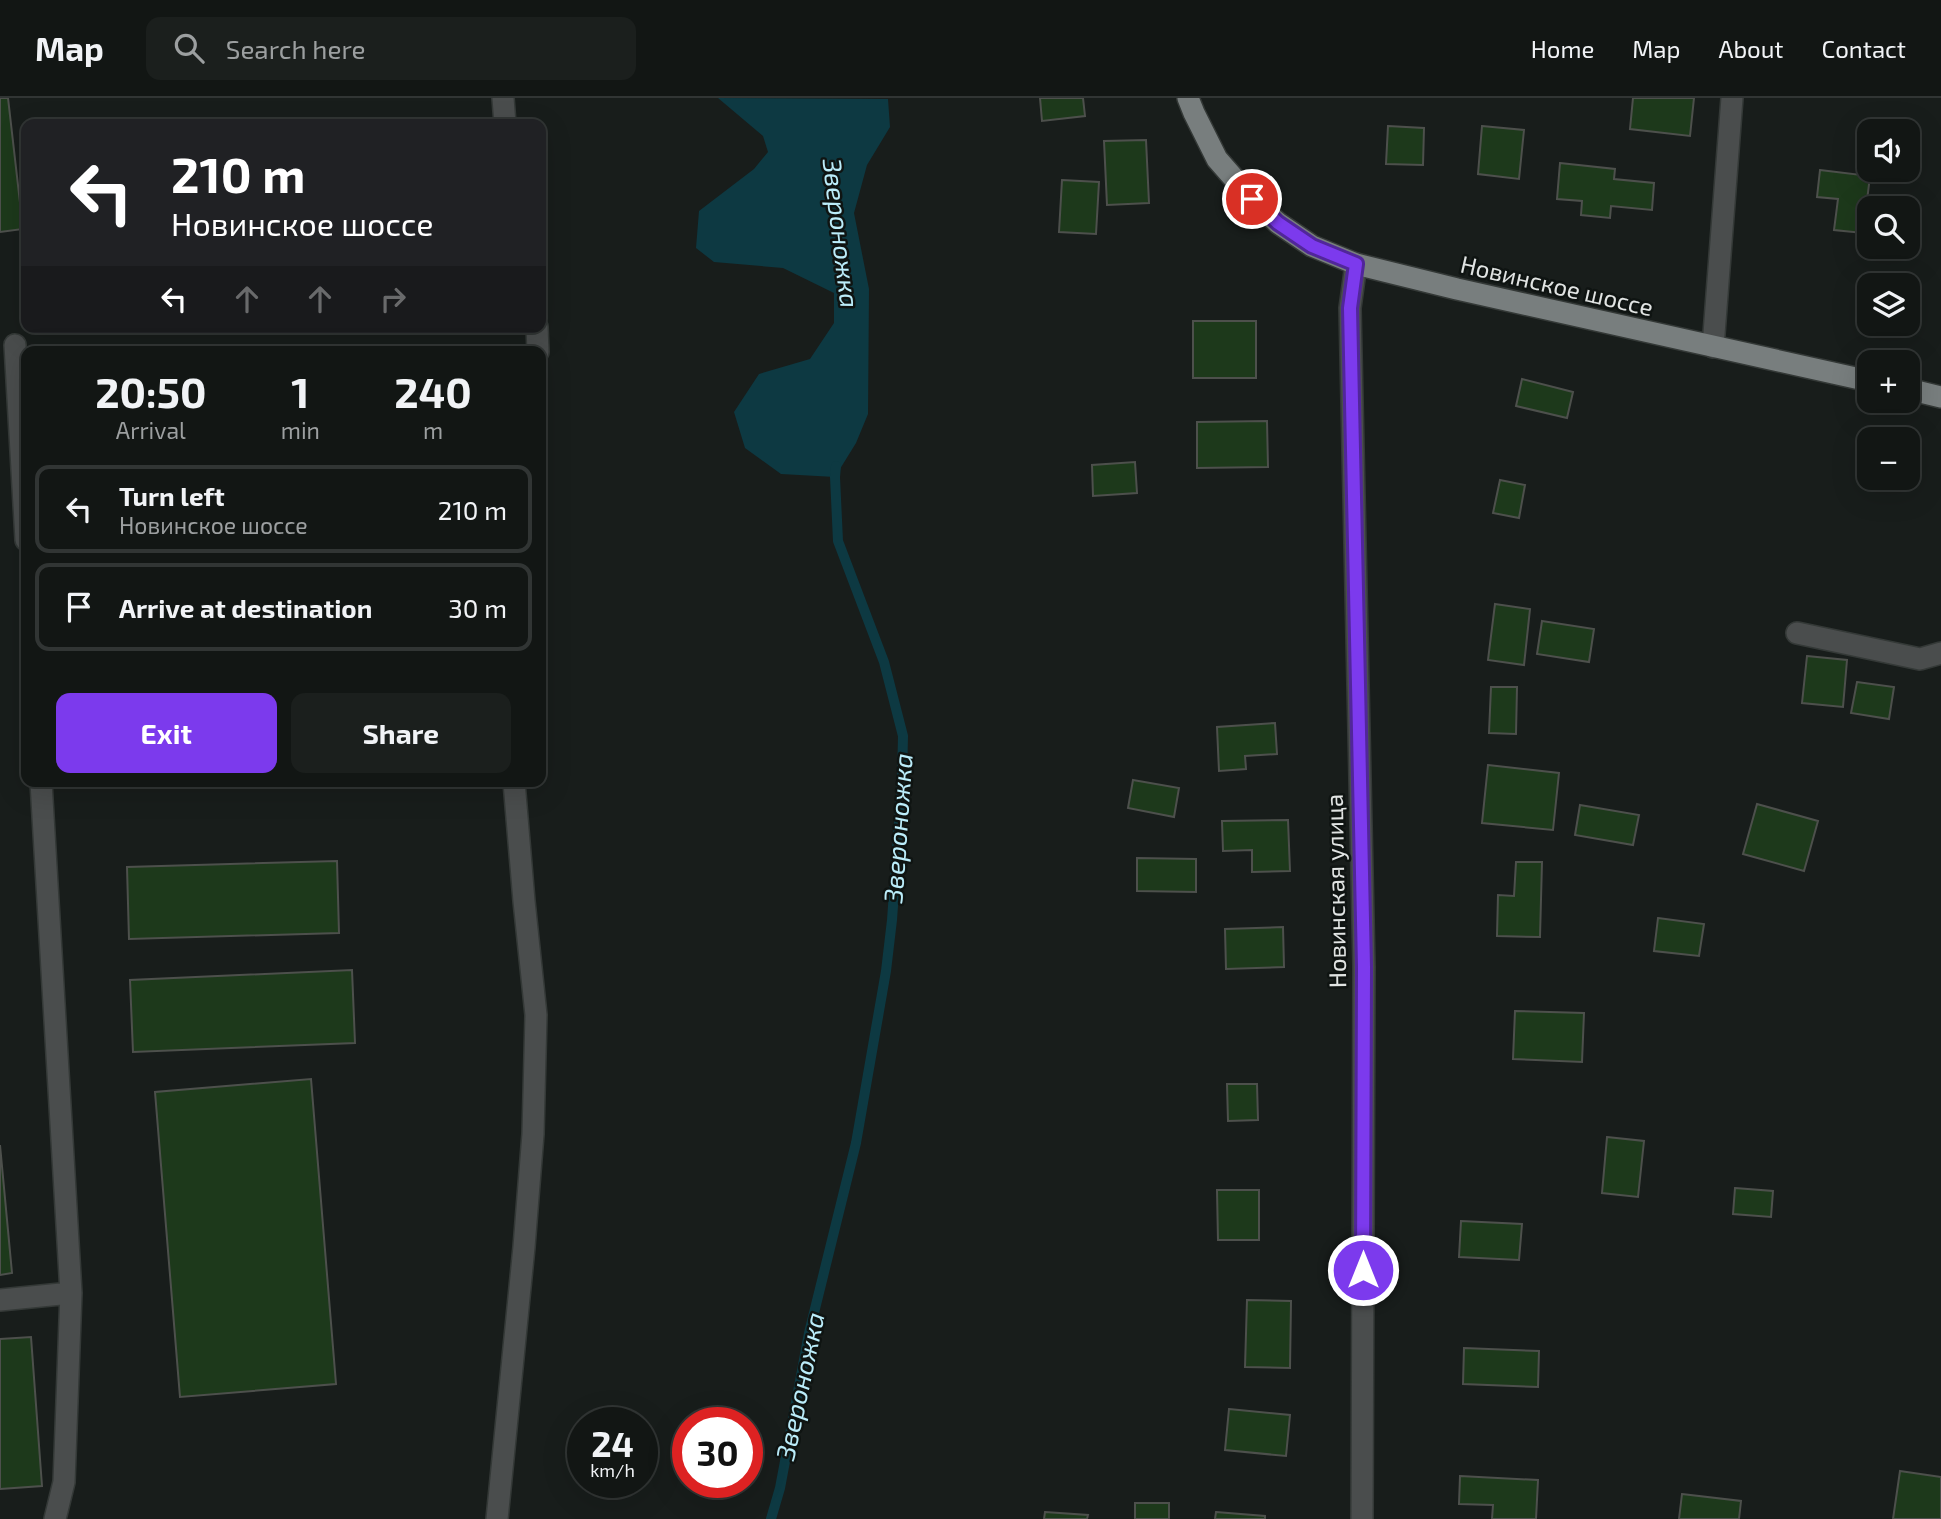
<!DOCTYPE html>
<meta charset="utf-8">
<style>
:root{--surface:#121614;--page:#1b1f1d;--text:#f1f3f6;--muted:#9c9fa0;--line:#313534;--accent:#7c3aed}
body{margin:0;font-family:"Exo 2",sans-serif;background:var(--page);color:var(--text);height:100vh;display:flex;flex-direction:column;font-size:26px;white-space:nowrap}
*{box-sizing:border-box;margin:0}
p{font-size:23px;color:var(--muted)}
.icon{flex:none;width:38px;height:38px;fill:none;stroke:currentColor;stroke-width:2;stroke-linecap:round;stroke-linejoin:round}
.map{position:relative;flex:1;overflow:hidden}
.sheet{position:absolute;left:21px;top:248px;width:525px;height:441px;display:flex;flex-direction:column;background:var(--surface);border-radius:14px;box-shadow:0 7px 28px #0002,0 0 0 2px var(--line)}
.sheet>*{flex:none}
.guide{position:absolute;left:21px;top:21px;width:525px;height:214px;border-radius:14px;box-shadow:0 7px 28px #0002,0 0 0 2px var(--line);background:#202124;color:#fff;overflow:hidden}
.fabs{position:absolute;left:1857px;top:21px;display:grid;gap:14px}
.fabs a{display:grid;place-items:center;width:63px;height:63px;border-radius:14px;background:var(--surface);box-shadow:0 7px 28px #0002,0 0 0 2px var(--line);font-size:35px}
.speed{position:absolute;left:567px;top:1309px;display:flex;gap:14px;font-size:35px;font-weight:700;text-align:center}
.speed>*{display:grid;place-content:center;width:91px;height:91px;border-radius:50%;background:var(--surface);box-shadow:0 7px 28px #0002,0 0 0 2px var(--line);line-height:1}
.speed small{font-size:18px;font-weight:400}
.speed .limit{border:10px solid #d22;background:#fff;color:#111}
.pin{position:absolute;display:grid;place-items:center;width:60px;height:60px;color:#fff;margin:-30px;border:4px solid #fff;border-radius:50%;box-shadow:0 2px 7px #0007}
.me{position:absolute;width:77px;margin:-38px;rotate:0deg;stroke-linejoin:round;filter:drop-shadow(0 0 5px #0008)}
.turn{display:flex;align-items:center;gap:24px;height:147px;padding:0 35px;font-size:32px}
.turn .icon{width:91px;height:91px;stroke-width:2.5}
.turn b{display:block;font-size:49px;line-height:60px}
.lanes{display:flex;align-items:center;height:66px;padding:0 35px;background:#0003;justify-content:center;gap:35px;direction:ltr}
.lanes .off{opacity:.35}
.eta{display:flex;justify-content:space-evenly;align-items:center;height:119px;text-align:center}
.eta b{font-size:42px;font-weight:700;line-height:49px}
.cta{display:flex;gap:14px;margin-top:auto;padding:14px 35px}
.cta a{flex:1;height:80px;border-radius:14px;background:var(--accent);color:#fff;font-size:28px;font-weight:700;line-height:80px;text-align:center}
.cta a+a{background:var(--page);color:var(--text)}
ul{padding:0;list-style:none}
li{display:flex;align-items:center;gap:21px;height:88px;margin:0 14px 10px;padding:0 21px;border:4px solid var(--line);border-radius:14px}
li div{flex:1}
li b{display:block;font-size:26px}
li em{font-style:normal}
header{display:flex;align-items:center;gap:42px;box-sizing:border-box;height:98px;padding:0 35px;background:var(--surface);border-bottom:2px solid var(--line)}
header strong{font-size:33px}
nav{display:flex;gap:38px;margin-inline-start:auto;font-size:24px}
.search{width:490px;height:63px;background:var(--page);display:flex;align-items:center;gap:18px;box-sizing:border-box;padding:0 24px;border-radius:14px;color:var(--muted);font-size:26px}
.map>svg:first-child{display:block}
</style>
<header>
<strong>Map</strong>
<div class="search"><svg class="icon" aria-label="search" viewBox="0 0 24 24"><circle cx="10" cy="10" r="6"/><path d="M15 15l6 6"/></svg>Search here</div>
<nav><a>Home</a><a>Map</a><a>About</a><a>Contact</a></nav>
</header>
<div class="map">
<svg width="1941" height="1421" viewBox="0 0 1941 1421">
<rect width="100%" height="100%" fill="#181d1b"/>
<!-- water -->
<path fill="#0d3942" d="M 718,0 L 888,1 L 890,29 L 867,67 L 854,115 L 869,191 L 868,316 L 856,345 L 835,379 L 781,376 L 745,350 L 734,314 L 759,276 L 810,261 L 834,225 L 834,195 L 783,170 L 714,164 L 696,150 L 699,113 L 754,71 L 768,54 L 763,38 Z"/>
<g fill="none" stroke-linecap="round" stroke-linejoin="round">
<!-- stream -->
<path stroke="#0d3942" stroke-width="10" d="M 771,1421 L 780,1390 L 809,1235 L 856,1045 L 886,873 L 892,822 L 902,682 L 903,638 L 884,564 L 838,443 L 835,379 L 836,368"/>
</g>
<!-- building -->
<path fill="#1d391b" stroke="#4d504c" stroke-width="2" d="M 0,0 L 8,0 L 23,131 L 0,134 Z
M 1040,0 L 1083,0 L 1085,18 L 1042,23 Z
M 1633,0 L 1694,0 L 1690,38 L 1630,31 Z
M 1388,28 L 1424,30 L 1423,67 L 1386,66 Z
M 1482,28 L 1524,32 L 1519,81 L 1478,76 Z
M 1146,42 L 1149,105 L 1107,107 L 1104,43 Z
M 1560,65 L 1615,71 L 1614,81 L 1654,85 L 1652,112 L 1611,108 L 1610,120 L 1581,117 L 1582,103 L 1557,101 Z
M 1820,72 L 1870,78 L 1863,135 L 1834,132 L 1838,101 L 1817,99 Z
M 1062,82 L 1099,84 L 1096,136 L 1059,134 Z
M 1193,223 L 1256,223 L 1256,280 L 1193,280 Z
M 1522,281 L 1573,294 L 1567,320 L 1516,308 Z
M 1267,323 L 1268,369 L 1197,370 L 1197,324 Z
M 1135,364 L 1137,395 L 1093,398 L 1092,367 Z
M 1500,382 L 1525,387 L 1519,420 L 1493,415 Z
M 1495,506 L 1530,511 L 1524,567 L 1488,562 Z
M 1542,523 L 1594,531 L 1589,564 L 1537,556 Z
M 1807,558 L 1847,562 L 1843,609 L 1802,605 Z
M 1857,584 L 1894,589 L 1889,621 L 1851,615 Z
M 1491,589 L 1517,589 L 1516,636 L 1489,635 Z
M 1275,625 L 1277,656 L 1245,658 L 1246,671 L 1219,673 L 1217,629 Z
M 1488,667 L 1559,675 L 1553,732 L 1482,725 Z
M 1133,682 L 1179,690 L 1174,719 L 1128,710 Z
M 1757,706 L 1818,723 L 1804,773 L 1743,756 Z
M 1580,707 L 1639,717 L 1633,747 L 1575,737 Z
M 1288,722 L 1290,773 L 1252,774 L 1252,752 L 1223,753 L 1222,723 Z
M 1137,760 L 1196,761 L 1196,794 L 1137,793 Z
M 337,763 L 339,835 L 129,841 L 127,769 Z
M 1516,764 L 1542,764 L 1540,839 L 1497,838 L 1498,797 L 1514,798 Z
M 1658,820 L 1704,826 L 1699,858 L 1654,853 Z
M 1283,829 L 1284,869 L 1226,871 L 1225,831 Z
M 352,872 L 355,945 L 133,954 L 130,882 Z
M 1515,913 L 1584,915 L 1582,964 L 1513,961 Z
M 311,981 L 336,1286 L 180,1299 L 155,994 Z
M 1227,986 L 1257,986 L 1258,1022 L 1228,1023 Z
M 1607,1039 L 1644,1043 L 1638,1099 L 1602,1095 Z
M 0,1047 L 12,1175 L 0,1177 Z
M 1735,1090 L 1773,1093 L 1771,1119 L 1733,1116 Z
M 1217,1092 L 1259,1092 L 1259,1142 L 1218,1142 Z
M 1461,1123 L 1522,1126 L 1519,1162 L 1459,1159 Z
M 1247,1202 L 1291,1203 L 1290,1270 L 1245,1269 Z
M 31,1239 L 42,1388 L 0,1391 L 0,1241 Z
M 1464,1250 L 1539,1253 L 1538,1289 L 1463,1286 Z
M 1229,1311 L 1290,1317 L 1286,1358 L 1225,1352 Z
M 1900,1373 L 1941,1379 L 1941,1421 L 1893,1421 Z
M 1460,1378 L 1538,1382 L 1536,1421 L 1492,1421 L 1493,1407 L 1459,1406 Z
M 1682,1396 L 1741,1403 L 1739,1421 L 1679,1421 Z
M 1135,1405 L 1169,1405 L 1169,1421 L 1135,1421 Z
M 1045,1414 L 1088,1417 L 1087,1421 L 1044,1421 Z
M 1216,1414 L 1265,1418 L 1265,1421 L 1215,1421 Z"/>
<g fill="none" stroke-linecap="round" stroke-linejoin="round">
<defs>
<path id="minor" d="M 503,0 L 505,26
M 1356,166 L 1350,210 L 1364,869 L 1362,1421
M 537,229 L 538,254
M 15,247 L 26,442
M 1713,249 L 1732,0
M 1797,535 L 1920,561 L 1941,555
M 41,684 L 71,1195
M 0,1202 L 71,1195 L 64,1384 L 55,1421
M 497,1421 L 524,1149 L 533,1036 L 536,917 L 524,803 L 514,684"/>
<path id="major" d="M 1188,0 L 1194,15 L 1217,61 L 1252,101 L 1278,125 L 1312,148 L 1356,166 L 1457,191 L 1869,283
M 1908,291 L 1941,299"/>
</defs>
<!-- minor casing -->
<use href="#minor" stroke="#343937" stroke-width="24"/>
<!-- major casing -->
<use href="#major" stroke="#343937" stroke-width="24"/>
<!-- minor -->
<use href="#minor" stroke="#4a4d4d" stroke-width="21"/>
<!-- major -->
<use href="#major" stroke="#787e7e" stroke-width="21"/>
</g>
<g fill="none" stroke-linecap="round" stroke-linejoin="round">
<defs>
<path id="route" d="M 1252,101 L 1278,125 L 1312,148 L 1356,166 L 1350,210 L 1364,869 L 1363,1172"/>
</defs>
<!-- route casing -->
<use href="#route" stroke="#51269a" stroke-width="18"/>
<!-- route -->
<use href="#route" stroke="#7c3aed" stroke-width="12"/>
</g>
<g text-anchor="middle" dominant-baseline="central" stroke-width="5" stroke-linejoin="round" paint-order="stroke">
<!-- street labels -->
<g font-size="24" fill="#e1e4e3" stroke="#0f1412">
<text transform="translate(1557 187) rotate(13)">Новинское шоссе</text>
<text transform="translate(1335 793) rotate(-91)">Новинская улица</text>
</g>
<!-- water labels -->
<g font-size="26" font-style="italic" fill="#bbedfa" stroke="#0f1412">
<text transform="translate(842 135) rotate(83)">Звероножка</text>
<text transform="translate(897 730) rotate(-86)">Звероножка</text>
<text transform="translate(799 1288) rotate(-78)">Звероножка</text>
</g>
</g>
</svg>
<div class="fabs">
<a><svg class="icon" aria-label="sound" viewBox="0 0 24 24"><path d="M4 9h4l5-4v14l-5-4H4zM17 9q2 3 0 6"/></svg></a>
<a><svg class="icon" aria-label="search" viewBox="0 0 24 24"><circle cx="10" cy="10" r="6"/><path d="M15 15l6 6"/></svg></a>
<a><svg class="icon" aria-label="layers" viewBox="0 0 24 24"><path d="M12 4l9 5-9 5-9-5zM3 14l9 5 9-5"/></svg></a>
<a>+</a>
<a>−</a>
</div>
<div class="speed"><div>24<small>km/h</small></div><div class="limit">30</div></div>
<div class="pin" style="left:1252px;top:101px;background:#d93025"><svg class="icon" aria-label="arrive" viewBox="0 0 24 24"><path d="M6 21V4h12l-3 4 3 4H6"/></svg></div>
<svg class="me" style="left:1363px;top:1172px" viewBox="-20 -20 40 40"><circle r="17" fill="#7c3aed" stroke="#fff" stroke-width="3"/><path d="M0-11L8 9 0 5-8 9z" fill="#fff"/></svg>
<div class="guide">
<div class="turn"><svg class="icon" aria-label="left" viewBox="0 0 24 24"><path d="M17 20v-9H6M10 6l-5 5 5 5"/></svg><div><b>210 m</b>Новинское шоссе</div></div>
<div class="lanes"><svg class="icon" aria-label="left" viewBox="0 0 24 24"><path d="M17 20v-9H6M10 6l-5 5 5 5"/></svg><svg class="icon off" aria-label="ahead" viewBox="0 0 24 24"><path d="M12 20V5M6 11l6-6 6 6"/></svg><svg class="icon off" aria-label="ahead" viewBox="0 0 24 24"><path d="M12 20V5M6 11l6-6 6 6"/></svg><svg class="icon off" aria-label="right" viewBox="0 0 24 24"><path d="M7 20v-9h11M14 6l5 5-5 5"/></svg></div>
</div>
<section class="sheet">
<div class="eta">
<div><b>20:50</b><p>Arrival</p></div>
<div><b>1</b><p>min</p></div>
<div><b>240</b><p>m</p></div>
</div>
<ul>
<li><svg class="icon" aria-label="left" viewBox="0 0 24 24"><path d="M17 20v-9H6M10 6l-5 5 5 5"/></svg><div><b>Turn left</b><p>Новинское шоссе</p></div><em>210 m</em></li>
<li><svg class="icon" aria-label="arrive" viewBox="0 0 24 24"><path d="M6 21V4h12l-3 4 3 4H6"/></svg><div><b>Arrive at destination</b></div><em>30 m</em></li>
</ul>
<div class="cta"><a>Exit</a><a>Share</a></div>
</section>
</div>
